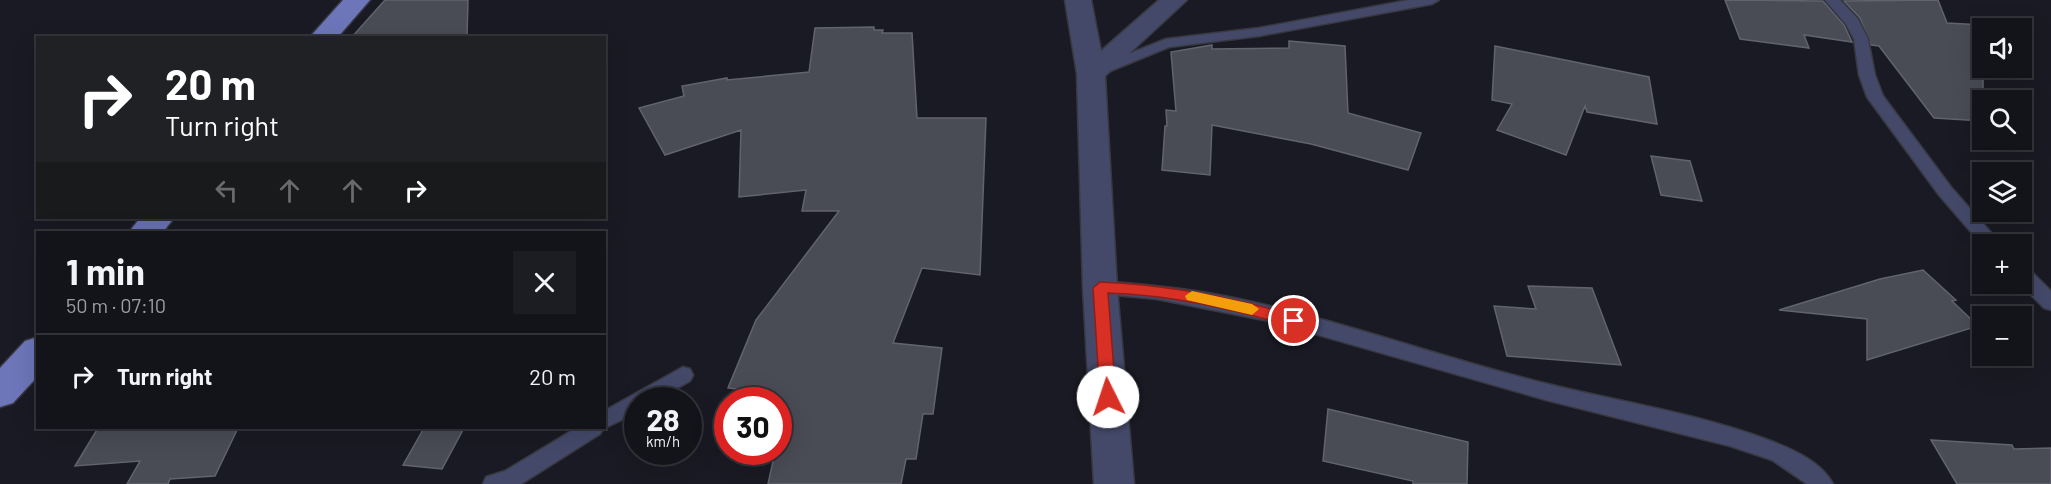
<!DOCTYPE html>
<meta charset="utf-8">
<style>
:root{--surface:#13141a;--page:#1c1d23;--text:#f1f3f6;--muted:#9d9ea2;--line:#323339}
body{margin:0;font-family:Barlow,sans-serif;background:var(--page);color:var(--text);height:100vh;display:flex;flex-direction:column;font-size:22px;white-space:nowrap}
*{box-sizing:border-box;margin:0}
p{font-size:20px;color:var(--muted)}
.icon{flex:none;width:33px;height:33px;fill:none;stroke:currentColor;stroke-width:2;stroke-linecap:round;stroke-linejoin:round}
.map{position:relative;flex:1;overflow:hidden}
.details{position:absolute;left:36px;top:231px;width:570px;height:198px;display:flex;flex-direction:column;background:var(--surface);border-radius:0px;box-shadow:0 6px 24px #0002,0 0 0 2px var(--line)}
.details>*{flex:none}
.top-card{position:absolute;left:36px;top:36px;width:570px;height:183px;border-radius:0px;box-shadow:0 6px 24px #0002,0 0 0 2px var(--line);background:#202124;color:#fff;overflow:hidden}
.tools{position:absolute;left:1972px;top:18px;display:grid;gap:12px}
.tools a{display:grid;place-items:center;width:60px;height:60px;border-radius:0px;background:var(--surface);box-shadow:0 6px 24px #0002,0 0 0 2px var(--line);font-size:30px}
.speed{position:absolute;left:624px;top:387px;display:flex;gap:12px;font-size:30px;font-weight:700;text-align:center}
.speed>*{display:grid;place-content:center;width:78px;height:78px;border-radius:50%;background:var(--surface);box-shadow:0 6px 24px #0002,0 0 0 2px var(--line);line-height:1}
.speed small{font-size:15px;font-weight:400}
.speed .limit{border:9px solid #d22;background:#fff;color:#111}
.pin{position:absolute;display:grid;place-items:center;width:51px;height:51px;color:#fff;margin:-26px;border:3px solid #fff;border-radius:50%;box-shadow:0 2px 6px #0007}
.me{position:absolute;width:66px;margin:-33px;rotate:356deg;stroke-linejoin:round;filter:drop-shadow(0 0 4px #0008)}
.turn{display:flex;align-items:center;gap:21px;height:126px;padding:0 30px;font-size:27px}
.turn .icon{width:78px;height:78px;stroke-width:2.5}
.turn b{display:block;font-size:42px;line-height:51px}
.lanes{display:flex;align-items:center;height:57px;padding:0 30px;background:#0003;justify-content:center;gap:30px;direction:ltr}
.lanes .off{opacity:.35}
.round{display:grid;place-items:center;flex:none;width:63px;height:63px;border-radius:0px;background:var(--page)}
.summary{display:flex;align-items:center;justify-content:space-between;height:102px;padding:0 30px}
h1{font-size:36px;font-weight:700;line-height:45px}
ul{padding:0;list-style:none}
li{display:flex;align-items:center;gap:18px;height:84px;padding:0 30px;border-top:2px solid var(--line)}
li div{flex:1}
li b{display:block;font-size:22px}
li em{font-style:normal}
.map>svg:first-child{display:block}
</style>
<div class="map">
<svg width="2051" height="484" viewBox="0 0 2051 484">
<rect width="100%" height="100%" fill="#191a23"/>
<!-- building -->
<path fill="#494b55" stroke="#61636e" stroke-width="1.5" d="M 385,0 L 468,0 L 467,38 L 351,38 Z
M 1725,0 L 1823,1 L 1844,25 L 1852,42 L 1804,35 L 1809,48 L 1740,39 Z
M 1938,0 L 1947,23 L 1983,25 L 1983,121 L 1934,118 L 1879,46 L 1871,45 L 1860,18 L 1844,1 Z
M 874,27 L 874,30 L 883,30 L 882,33 L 912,33 L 917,118 L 986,118 L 980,275 L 922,268 L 893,343 L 942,348 L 933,414 L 923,414 L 916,459 L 906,459 L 901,484 L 768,484 L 775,452 L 778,452 L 778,395 L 728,388 L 756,320 L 839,211 L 802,211 L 806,190 L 739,197 L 741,130 L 665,155 L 639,108 L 684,96 L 682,86 L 727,78 L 727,80 L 809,72 L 815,28 Z
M 1289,41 L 1345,46 L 1348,113 L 1421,133 L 1408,170 L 1311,144 L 1212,125 L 1210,175 L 1162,170 L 1165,126 L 1167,126 L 1166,110 L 1176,111 L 1171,52 L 1212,45 L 1212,49 L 1289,48 Z
M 1495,46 L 1649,77 L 1657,124 L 1587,112 L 1585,106 L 1566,155 L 1497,130 L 1512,104 L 1492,100 Z
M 1651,156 L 1690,161 L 1702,201 L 1661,195 Z
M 1923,270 L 1956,300 L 1952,301 L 1978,326 L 1867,360 L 1867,319 L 1779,310 L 1880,279 Z
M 1528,286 L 1592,288 L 1621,365 L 1507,356 L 1494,306 L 1536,309 Z
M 1328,409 L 1468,442 L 1467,484 L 1413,484 L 1413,481 L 1323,461 Z
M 98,428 L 238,428 L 215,476 L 170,479 L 168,484 L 127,484 L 140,461 L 75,466 Z
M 424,428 L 464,428 L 442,469 L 403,465 Z
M 1931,440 L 2012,445 L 2014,449 L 2051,448 L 2051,484 L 1957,484 Z"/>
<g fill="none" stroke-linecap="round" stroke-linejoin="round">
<defs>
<path id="service" d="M 1409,0 L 1439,0 L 1432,4 L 1259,36 L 1169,47 L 1103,74 L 1093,74 L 1090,71 L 1093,68 L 1166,39 L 1259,28 Z
M 1825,0 L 1840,0 L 1858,19 L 1868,39 L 1875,75 L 1883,96 L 1951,187 L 2001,244 L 1983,246 L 1939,195 L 1867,97 L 1859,75 L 1854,39 L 1846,24 Z
M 2022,267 L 2029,269 L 2051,291 L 2051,310 L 2044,308 L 2020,284 Z
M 1100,281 C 1138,284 1175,287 1213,294 C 1319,313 1420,351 1524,378 C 1606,400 1692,411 1771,441 C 1792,449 1822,462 1833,484 L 1807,484 L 1772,460 L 1730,446 L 1546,400 L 1269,321 L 1157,299 L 1093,293 L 1091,288 L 1093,283 Z
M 683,367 L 690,369 L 693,375 L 690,381 L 656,400 L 638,400 L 638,412 L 603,429 L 600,434 L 521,484 L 483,484 L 486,477 L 505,471 L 576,428 L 604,428 L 604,411 Z"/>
<path id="minor" d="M 1065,0 L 1091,0 L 1101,51 L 1159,0 L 1187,0 L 1105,76 L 1117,288 L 1134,484 L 1094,484 L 1083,288 L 1077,74 Z"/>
<path id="primary" d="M 343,0 L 370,0 L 337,38 L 309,38 Z
M 140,218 L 174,218 L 163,232 L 129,232 Z
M 38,337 L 38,376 L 13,403 L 0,407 L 0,368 L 25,341 Z"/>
</defs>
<!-- service casing -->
<use href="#service" stroke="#373840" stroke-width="3"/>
<!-- minor casing -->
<use href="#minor" stroke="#373840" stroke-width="3"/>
<!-- primary casing -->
<use href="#primary" stroke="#373840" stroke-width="3"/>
<!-- service -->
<use href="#service" fill="#44496a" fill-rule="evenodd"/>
<!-- minor -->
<use href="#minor" fill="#44496a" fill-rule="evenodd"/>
<!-- primary -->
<use href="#primary" fill="#6c76b9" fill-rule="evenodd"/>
</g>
<!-- route -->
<path fill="#d93025" stroke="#8d1f18" stroke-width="1.5" d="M 1100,282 C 1168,285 1234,297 1299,317 L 1301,321 L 1294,327 C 1232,309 1172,295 1108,293 L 1116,397 L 1108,403 L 1100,397 L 1093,288 Z"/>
<!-- slow -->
<path fill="#f59e0b" d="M 1192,291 L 1252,304 L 1259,309 L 1252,315 L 1187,300 L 1185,296 Z"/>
</svg>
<div class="tools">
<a><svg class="icon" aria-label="sound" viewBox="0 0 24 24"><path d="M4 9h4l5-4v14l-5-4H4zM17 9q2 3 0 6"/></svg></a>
<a><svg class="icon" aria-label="search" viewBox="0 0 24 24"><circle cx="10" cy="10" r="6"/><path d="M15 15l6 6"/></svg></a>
<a><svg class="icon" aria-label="layers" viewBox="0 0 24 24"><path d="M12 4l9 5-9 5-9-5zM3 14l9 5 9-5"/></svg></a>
<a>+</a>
<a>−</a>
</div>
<div class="speed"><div>28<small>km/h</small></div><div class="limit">30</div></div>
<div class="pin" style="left:1294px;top:321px;background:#d93025"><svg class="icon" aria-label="arrive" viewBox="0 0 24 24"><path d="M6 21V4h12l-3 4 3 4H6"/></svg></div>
<svg class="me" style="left:1108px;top:397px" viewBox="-20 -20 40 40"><circle r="19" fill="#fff"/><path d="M0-13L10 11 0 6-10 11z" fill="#d93025"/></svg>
<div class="top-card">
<div class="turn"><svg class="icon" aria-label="right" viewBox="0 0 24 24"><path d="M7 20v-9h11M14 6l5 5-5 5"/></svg><div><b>20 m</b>Turn right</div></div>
<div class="lanes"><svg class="icon off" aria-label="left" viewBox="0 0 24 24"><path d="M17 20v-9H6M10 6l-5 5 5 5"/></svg><svg class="icon off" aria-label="ahead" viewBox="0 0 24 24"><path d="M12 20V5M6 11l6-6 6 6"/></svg><svg class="icon off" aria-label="ahead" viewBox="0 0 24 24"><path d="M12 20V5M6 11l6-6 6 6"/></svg><svg class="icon" aria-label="right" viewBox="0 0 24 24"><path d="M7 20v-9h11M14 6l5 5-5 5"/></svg></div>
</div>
<section class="details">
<div class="summary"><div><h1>1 min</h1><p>50 m · 07:10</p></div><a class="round"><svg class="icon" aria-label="close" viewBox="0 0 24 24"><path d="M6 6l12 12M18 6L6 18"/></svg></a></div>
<ul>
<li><svg class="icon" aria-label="right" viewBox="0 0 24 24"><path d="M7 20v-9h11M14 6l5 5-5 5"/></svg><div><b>Turn right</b></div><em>20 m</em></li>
</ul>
</section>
</div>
